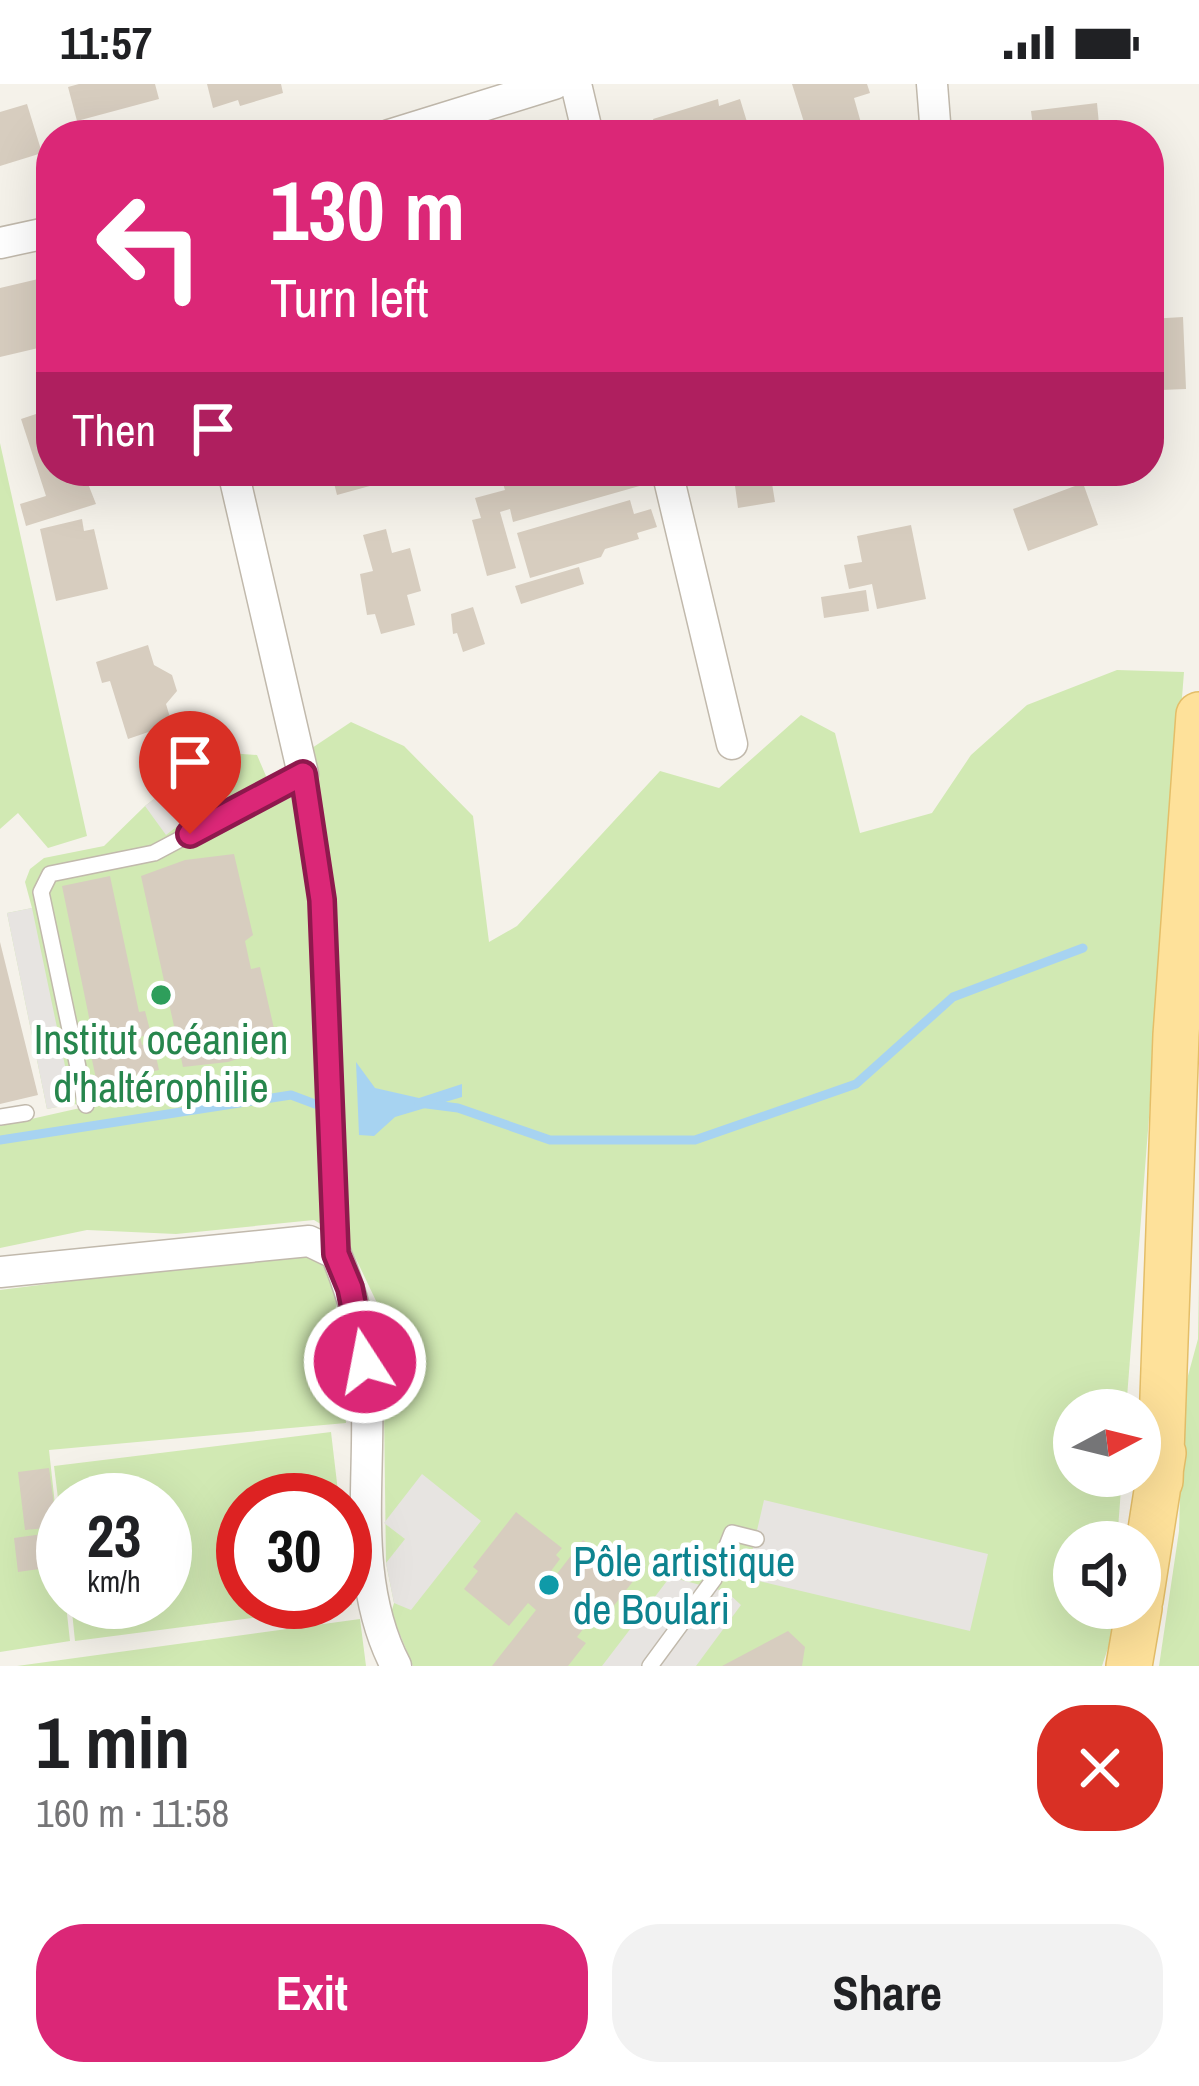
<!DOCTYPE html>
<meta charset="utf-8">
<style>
:root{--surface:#fff;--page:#f2f2f2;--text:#202124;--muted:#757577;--accent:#db2777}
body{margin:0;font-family:"Archivo Narrow",sans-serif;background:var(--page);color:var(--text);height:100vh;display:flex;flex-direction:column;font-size:45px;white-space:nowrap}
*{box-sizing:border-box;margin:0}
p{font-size:39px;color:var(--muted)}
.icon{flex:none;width:66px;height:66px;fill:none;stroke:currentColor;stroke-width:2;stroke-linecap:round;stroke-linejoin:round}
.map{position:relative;height:1582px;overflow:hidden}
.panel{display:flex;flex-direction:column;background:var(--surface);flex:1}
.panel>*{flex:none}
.banner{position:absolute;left:36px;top:36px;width:1128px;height:366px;border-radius:48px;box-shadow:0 12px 48px #0002;background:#db2777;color:#fff;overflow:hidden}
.needle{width:78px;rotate:83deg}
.fabs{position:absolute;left:1053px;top:1305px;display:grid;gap:24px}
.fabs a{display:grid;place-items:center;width:108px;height:108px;border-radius:50%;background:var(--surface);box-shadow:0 12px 48px #0002;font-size:60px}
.speed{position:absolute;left:36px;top:1389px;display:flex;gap:24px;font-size:60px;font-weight:700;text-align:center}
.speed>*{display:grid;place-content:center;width:156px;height:156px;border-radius:50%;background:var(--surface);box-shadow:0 12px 48px #0002;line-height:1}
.speed small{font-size:30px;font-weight:400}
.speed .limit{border:18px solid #d22;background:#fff;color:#111}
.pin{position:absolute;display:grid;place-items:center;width:102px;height:102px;color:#fff;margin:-123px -51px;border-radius:50% 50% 50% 0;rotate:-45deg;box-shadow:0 0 12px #0007}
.pin .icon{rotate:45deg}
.me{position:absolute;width:132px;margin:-66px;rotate:349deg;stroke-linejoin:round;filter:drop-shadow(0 0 9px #0008)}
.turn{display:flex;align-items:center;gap:42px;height:252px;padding:0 36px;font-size:54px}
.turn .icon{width:156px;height:156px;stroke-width:2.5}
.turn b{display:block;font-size:84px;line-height:102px}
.then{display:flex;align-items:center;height:114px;padding:0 36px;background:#0003;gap:24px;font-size:45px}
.round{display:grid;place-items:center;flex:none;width:126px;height:126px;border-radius:48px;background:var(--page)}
.overview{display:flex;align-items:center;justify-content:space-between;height:204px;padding:0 36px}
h1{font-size:72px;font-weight:700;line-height:90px}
.action{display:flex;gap:24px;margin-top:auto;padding:24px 36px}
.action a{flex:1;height:138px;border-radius:48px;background:var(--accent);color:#fff;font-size:48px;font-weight:700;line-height:138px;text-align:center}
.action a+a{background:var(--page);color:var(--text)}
.status{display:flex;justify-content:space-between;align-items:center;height:84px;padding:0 60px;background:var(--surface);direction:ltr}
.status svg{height:33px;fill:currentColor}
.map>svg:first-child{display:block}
</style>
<div class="status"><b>11:57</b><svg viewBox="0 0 49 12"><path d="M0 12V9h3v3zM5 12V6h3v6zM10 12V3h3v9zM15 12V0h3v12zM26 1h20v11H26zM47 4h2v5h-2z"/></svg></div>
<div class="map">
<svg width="1199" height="1582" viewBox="0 0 1199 1582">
<rect width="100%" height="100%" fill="#f5f2ea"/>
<!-- green -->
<path fill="#d1e9b3" d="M 0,359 L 87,752 L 48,764 L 18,729 L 0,745 Z
M 1117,586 L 1184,588 L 1126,1326 L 1074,1326 L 1074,1392 L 1122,1392 L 1117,1458 L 1074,1458 L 1074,1524 L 1113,1524 L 1112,1552 L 1102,1582 L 413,1582 L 391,1529 L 394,1519 L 386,1479 L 384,1326 L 378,1221 L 347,1156 L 314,1136 L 176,1150 L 87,1146 L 0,1164 L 0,1042 L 89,1022 L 73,1020 L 47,1025 L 7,829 L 32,824 L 25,798 L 30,785 L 44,774 L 104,762 L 145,722 L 215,668 L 257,671 L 278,720 L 311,703 L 312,664 L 351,638 L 404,662 L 473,732 L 489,858 L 517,842 L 660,687 L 719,704 L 801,631 L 835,649 L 860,749 L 932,729 L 971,671 L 1027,621 Z
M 294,1169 L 322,1179 L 335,1208 L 346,1339 L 49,1366 L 70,1557 L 0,1568 L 0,1206 Z
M 1199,1199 L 1199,1582 L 1159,1582 L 1179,1447 L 1183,1310 L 1198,1255 Z
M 331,1348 L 339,1416 L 243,1416 L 243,1518 L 345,1518 L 345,1464 L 352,1521 L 75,1557 L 71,1518 L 165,1518 L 165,1416 L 63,1416 L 63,1455 L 54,1382 Z
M 360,1535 L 366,1582 L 17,1582 Z"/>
<!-- parking -->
<path fill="#e7e4e1" d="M 215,668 L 237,696 L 166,751 L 145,722 Z
M 32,824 L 73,1020 L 47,1025 L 7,829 Z
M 422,1390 L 481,1437 L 411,1526 L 394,1519 L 386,1479 L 405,1455 L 384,1439 Z
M 764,1416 L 988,1470 L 970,1547 L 746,1494 Z
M 670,1493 L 727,1508 L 741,1521 L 696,1582 L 602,1582 Z"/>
<!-- water -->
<path fill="#a7d3f1" d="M 356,978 L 375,1004 L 419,1014 L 462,1000 L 462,1013 L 395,1033 L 374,1052 L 359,1051 Z"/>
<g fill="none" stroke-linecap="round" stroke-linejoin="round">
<!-- stream -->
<path stroke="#a7d3f1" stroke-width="9" d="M 419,1019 L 458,1024 L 550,1056 L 695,1056 L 856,1000 L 953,913 L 1083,864
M 0,1056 L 291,1011 L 315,1020"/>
</g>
<!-- building -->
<path fill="#d7cdbf" d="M 79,0 L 155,0 L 159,15 L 77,37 L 68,3 Z
M 207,0 L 281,0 L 283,9 L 240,22 L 238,16 L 213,24 Z
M 792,0 L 867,0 L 870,9 L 854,14 L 861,39 L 823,51 L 808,51 Z
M 718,15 L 719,22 L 740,15 L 751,51 L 658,51 L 653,35 Z
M 1097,19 L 1100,51 L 1034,51 L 1031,27 Z
M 27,20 L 42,69 L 0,82 L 0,28 Z
M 51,192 L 51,261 L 0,273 L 0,204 Z
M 1183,233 L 1186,305 L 1161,306 L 1161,315 L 1149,315 L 1149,235 Z
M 51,325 L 51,387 L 83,387 L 96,420 L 26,442 L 20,420 L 46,412 L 21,335 Z
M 331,387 L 373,387 L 377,400 L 337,411 Z
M 499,387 L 639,387 L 643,401 L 513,438 L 510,425 L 500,428 L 516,484 L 487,492 L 472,436 L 481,434 L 475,414 L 505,406 Z
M 733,387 L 770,387 L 775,418 L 738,424 Z
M 804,387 L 865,387 L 866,389 L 807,401 Z
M 1083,399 L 1098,441 L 1028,467 L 1013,425 Z
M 630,416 L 634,430 L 651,425 L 657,443 L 637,449 L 639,455 L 605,465 L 601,473 L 530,494 L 517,449 Z
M 82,435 L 84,447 L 94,445 L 108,505 L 56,517 L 40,445 Z
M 911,441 L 926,515 L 877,525 L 872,500 L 849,505 L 844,481 L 862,478 L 857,452 Z
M 386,445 L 392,469 L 410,464 L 421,507 L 407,511 L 415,541 L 381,550 L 375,530 L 367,531 L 360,490 L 373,487 L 363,451 Z
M 579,483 L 584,500 L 521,520 L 515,502 Z
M 866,506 L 869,527 L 824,534 L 821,513 Z
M 473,523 L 485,560 L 463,568 L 457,549 L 453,550 L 451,530 Z
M 148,561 L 154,581 L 172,591 L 177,607 L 166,620 L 172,640 L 128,655 L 110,597 L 102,599 L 96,578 Z
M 234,770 L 253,851 L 245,857 L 251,885 L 260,883 L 278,962 L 228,978 L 183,983 L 141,792 L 185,776 Z
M 110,792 L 139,928 L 145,927 L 151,950 L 140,953 L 142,961 L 153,959 L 159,986 L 97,999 L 84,939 L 90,938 L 62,802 Z
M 0,858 L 38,1011 L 0,1020 Z
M 49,1384 L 57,1443 L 25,1446 L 18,1388 Z
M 516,1428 L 562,1464 L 556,1471 L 560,1475 L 548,1491 L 553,1495 L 583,1456 L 634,1496 L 605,1533 L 597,1527 L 577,1553 L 586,1559 L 568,1582 L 492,1582 L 536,1526 L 528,1519 L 509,1542 L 464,1505 L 478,1487 L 473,1483 Z
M 57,1448 L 61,1482 L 18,1488 L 14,1454 Z
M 788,1547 L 805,1563 L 802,1582 L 722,1582 Z"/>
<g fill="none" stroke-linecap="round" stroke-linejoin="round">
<defs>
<path id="service" d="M 86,1021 L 41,808 L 50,790 L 154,769 L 303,690 L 322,816 L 336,1170
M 0,1033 L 26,1029
M 650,1582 L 714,1495 L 732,1449 L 756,1455"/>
<path id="minor" d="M 576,0 L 588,51
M 932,0 L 936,51
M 389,51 L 554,0
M 0,159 L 51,148
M 233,387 L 303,690
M 667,387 L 732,660
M 0,1188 L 309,1157 L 336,1170 C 350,1204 361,1241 365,1278 C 375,1378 347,1488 396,1582"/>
<path id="primary" d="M 1160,1397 L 1176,951 L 1199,631
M 1140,1516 L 1163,1369
M 1129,1582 L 1139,1524"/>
</defs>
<!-- service casing -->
<use href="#service" stroke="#c1b9ac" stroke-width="18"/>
<!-- minor casing -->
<use href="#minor" stroke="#c1b9ac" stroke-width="33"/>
<!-- primary casing -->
<use href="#primary" stroke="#e4be68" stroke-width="48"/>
<!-- service -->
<use href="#service" stroke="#fff" stroke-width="15"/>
<!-- minor -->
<use href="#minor" stroke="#fff" stroke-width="30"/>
<!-- primary -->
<use href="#primary" stroke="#fee19a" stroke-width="45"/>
</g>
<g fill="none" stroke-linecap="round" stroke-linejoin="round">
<defs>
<path id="route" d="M 190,750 L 303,690 L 322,816 L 336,1170 L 350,1204 L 365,1278"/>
</defs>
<!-- route casing -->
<use href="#route" stroke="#8e194d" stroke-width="30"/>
<!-- route -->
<use href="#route" stroke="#db2777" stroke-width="21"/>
</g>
<!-- markers -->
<circle fill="#2e9e5b" stroke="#fff" stroke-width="4.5" cx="161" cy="911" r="12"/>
<circle fill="#0f9aa8" stroke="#fff" stroke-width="4.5" cx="549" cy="1501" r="12"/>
<g text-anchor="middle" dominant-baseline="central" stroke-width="10" stroke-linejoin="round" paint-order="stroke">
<!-- leisure labels -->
<g font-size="42" fill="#27864d" stroke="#fff">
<text x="161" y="955">Institut océanien<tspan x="161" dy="48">d'haltérophilie</tspan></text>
</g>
<!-- culture labels -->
<g font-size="42" fill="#0d838f" stroke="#fff" text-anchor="start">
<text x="573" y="1477">Pôle artistique<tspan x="573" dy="48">de Boulari</tspan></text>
</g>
</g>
</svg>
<div class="fabs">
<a><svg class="needle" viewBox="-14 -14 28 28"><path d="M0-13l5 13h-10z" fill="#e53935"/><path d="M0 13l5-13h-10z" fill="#757577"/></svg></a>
<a><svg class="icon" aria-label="sound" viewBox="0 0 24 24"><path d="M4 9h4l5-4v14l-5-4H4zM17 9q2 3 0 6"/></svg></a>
</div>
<div class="speed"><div>23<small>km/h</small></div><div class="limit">30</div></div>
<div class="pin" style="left:190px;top:750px;background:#d93025"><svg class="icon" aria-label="arrive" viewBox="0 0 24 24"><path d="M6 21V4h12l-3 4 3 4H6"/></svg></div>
<svg class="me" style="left:365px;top:1278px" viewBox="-20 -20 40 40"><circle r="17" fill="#db2777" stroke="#fff" stroke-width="3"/><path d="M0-11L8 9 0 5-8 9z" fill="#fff"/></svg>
<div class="banner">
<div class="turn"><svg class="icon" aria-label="left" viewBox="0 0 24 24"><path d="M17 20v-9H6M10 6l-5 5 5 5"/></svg><div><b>130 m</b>Turn left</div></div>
<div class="then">Then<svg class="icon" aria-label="arrive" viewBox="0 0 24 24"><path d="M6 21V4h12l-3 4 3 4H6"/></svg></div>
</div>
</div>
<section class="panel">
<div class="overview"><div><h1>1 min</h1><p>160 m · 11:58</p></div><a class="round" style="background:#d93025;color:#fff"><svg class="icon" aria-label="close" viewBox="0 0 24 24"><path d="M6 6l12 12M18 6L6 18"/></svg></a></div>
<div class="action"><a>Exit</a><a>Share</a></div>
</section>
